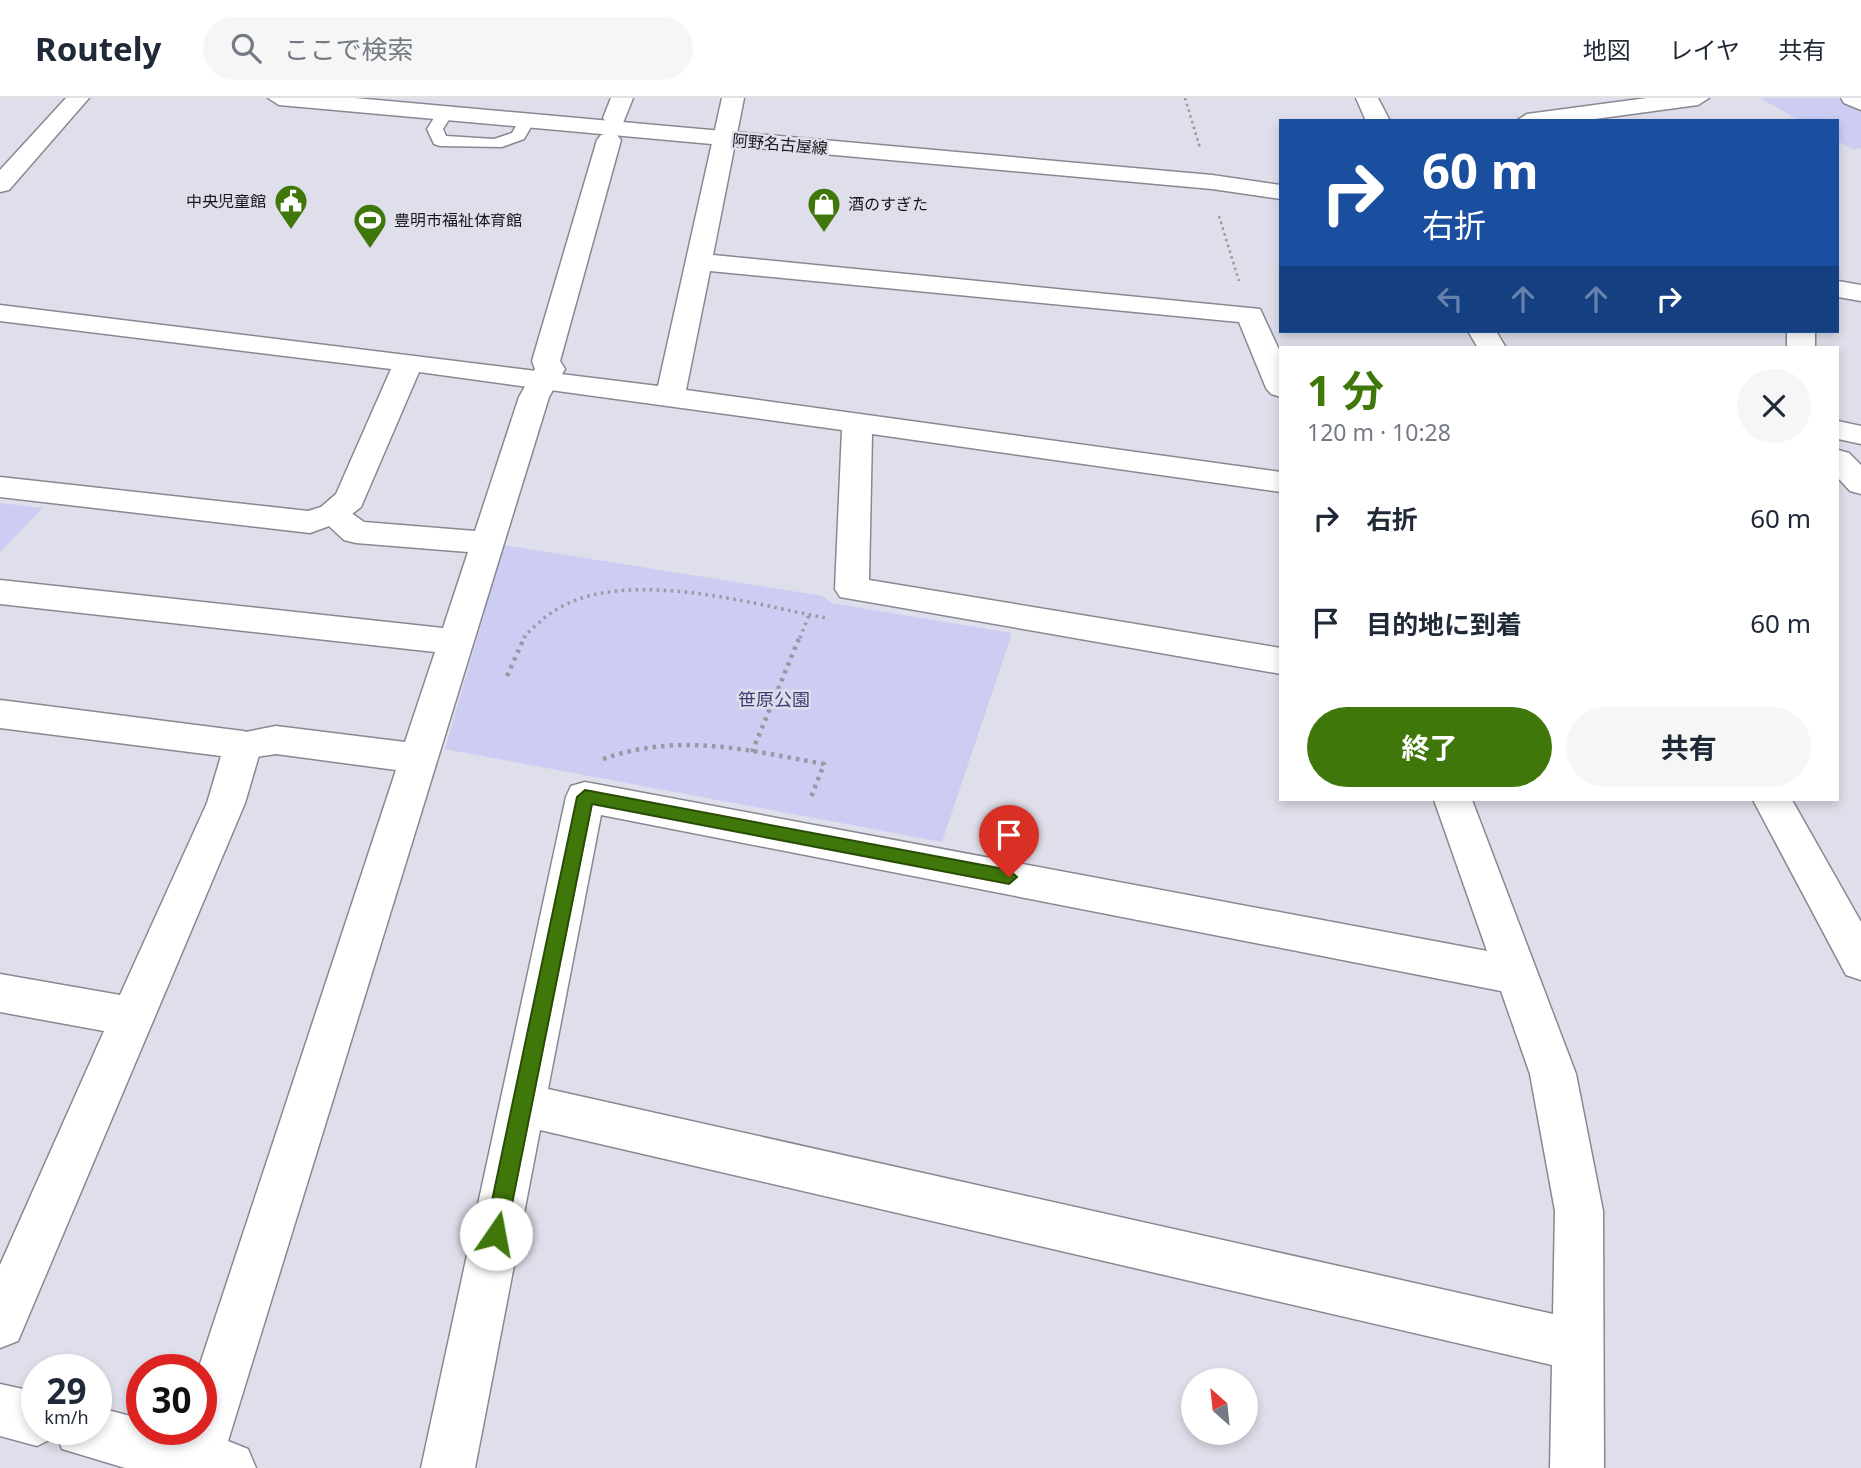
<!DOCTYPE html>
<html lang="ja">
<meta charset="utf-8">
<style>
:root{--surface:#fff;--page:#f6f6f7;--text:#1f2937;--muted:#747a83;--line:#e0e1e3;--accent:#3f770a}
body{margin:0;font-family:"Noto Sans","Noto Sans JP",sans-serif;background:var(--page);color:var(--text);height:100vh;display:flex;flex-direction:column;font-size:26px;white-space:nowrap}
*{box-sizing:border-box;margin:0}
p{font-size:23px;color:var(--muted)}
.icon{flex:none;width:38px;height:38px;fill:none;stroke:currentColor;stroke-width:2;stroke-linecap:round;stroke-linejoin:round}
.map{position:relative;flex:1;overflow:hidden}
.drawer{position:absolute;left:1279px;top:248px;width:560px;height:455px;display:flex;flex-direction:column;background:var(--surface);border-radius:0px;box-shadow:0 4px 10px #0003}
.drawer>*{flex:none}
.top-card{position:absolute;left:1279px;top:21px;width:560px;height:214px;border-radius:0px;box-shadow:0 4px 10px #0003;background:#1a4fa0;color:#fff;overflow:hidden}
.needle{width:46px;rotate:333deg}
.buttons{position:absolute;left:1181px;top:1270px;display:grid;gap:14px}
.buttons a{display:grid;place-items:center;width:77px;height:77px;border-radius:50%;background:var(--surface);box-shadow:0 4px 10px #0003;font-size:35px}
.speed{position:absolute;left:21px;top:1256px;display:flex;gap:14px;font-size:35px;font-weight:700;text-align:center}
.speed>*{display:grid;place-content:center;width:91px;height:91px;border-radius:50%;background:var(--surface);box-shadow:0 4px 10px #0003;line-height:1}
.speed small{font-size:18px;font-weight:400}
.speed .limit{border:10px solid #d22;background:#fff;color:#111}
.pin{position:absolute;display:grid;place-items:center;width:60px;height:60px;color:#fff;margin:-72px -30px;border-radius:50% 50% 50% 0;rotate:-45deg;box-shadow:0 0 7px #0007}
.pin .icon{rotate:45deg}
.me{position:absolute;width:77px;margin:-38px;rotate:12deg;stroke-linejoin:round;filter:drop-shadow(0 0 5px #0008)}
.turn{display:flex;align-items:center;gap:24px;height:147px;padding:0 28px;font-size:32px}
.turn .icon{width:91px;height:91px;stroke-width:2.5}
.turn b{display:block;font-size:49px;line-height:60px}
.lanes{display:flex;align-items:center;height:66px;padding:0 28px;background:#0003;justify-content:center;gap:35px;direction:ltr}
.lanes .off{opacity:.35}
.round{display:grid;place-items:center;flex:none;width:74px;height:74px;border-radius:37px;background:var(--page)}
.overview{display:flex;align-items:center;justify-content:space-between;height:119px;padding:0 28px}
h1{font-size:42px;font-weight:700;line-height:52px;color:var(--accent)}
.primary-button{display:flex;gap:14px;margin-top:auto;padding:14px 28px}
.primary-button a{flex:1;height:80px;border-radius:42px;background:var(--accent);color:#fff;font-size:28px;font-weight:700;line-height:80px;text-align:center}
.primary-button a+a{background:var(--page);color:var(--text)}
ul{padding:0;list-style:none}
li{display:flex;align-items:center;gap:21px;height:105px;padding:0 28px}
li div{flex:1}
li b{display:block;font-size:26px}
li em{font-style:normal}
header{display:flex;align-items:center;gap:42px;box-sizing:border-box;height:98px;padding:0 35px;background:var(--surface);border-bottom:2px solid var(--line)}
header strong{font-size:33px}
nav{display:flex;gap:38px;margin-inline-start:auto;font-size:24px}
.search{width:490px;height:63px;background:var(--page);display:flex;align-items:center;gap:18px;box-sizing:border-box;padding:0 24px;border-radius:38px;color:var(--muted);font-size:26px}
.map>svg:first-child{display:block}
</style>
<header>
<strong>Routely</strong>
<div class="search"><svg class="icon" aria-label="search" viewBox="0 0 24 24"><circle cx="10" cy="10" r="6"/><path d="M15 15l6 6"/></svg>ここで検索</div>
<nav><a>地図</a><a>レイヤ</a><a>共有</a></nav>
</header>
<div class="map">
<svg width="1861" height="1370" viewBox="0 0 1861 1370">
<rect width="100%" height="100%" fill="#dedfea"/>
<!-- green -->
<path fill="#cdcdf4" d="M 1760,0 L 1840,0 L 1861,11 L 1861,50 L 1853,52 L 1838,43 L 1838,23 L 1800,23 Z
M 0,405 L 43,410 L 0,454 Z
M 504,447 L 823,498 L 831,505 L 1012,535 L 942,744 L 445,651 Z"/>
<g fill="none" stroke-linecap="round" stroke-linejoin="round">
<defs>
<path id="service" d="M 445,10 L 453,15 L 443,31 L 446,38 L 494,41 L 512,35 L 521,19 L 533,19 L 535,22 L 524,41 L 502,49 L 440,48 L 434,46 L 427,31 L 439,12 Z"/>
<path id="pedestrian" d="M 611,0 L 633,0 L 623,25 L 607,25 L 603,20 Z
M 609,35 L 617,37 L 621,42 L 560,263 L 565,271 L 549,299 L 228,1343 L 248,1351 L 256,1370 L 125,1370 L 62,1351 L 57,1338 L 37,1348 L 0,1338 L 0,1286 L 37,1294 L 37,1332 L 96,1332 L 96,1309 L 142,1321 L 142,1332 L 201,1332 L 201,1272 L 198,1272 L 396,672 L 276,656 L 243,661 L 230,657 L 224,647 L 230,637 L 276,628 L 405,644 L 435,554 L 0,506 L 0,482 L 443,530 L 468,454 L 356,445 L 344,442 L 316,416 L 321,409 L 332,405 L 343,409 L 364,424 L 475,433 L 519,299 L 535,271 L 532,263 L 597,42 L 601,37 Z"/>
<path id="minor" d="M 66,0 L 89,0 L 9,92 L 0,94 L 0,72 Z
M 722,0 L 744,0 L 713,157 L 1260,211 L 1281,256 L 1281,299 L 1271,296 L 1266,290 L 1239,224 L 710,173 L 686,292 L 1281,374 L 1281,394 L 872,336 L 869,482 L 1281,550 L 1281,576 L 840,499 L 835,491 L 842,332 L 419,274 L 361,409 L 343,423 L 310,435 L 0,399 L 0,379 L 308,413 L 321,409 L 336,396 L 391,271 L 0,223 L 0,207 L 658,288 Z
M 1356,0 L 1378,0 L 1390,23 L 1366,23 Z
M 1647,0 L 1709,0 L 1698,7 L 1580,23 L 1516,23 L 1527,16 Z
M 1841,0 L 1861,0 L 1861,12 L 1844,5 Z
M 1468,233 L 1496,233 L 1506,250 L 1478,250 Z
M 1787,233 L 1815,233 L 1815,250 L 1787,250 Z
M 1838,323 L 1861,328 L 1861,346 L 1838,341 Z
M 1838,352 L 1849,355 L 1861,367 L 1861,396 L 1850,393 L 1838,380 Z
M 0,602 L 243,633 L 256,637 L 262,647 L 245,705 L 18,1243 L 0,1250 L 0,1167 L 104,933 L 0,914 L 0,876 L 120,897 L 207,705 L 221,658 L 0,630 Z
M 585,684 L 1487,853 L 1434,702 L 1472,702 L 1576,976 L 1603,1113 L 1604,1370 L 1550,1370 L 1552,1267 L 540,1032 L 475,1370 L 421,1370 L 566,699 L 571,688 ZM 601,717 L 1501,893 L 1530,976 L 1555,1113 L 1553,1216 L 548,991 Z
M 1753,702 L 1792,702 L 1861,824 L 1861,882 L 1846,877 Z"/>
<path id="secondary" d="M 268,0 L 355,0 L 1212,77 L 1281,87 L 1281,101 L 1212,91 L 279,7 Z
M 1838,183 L 1861,187 L 1861,203 L 1838,199 Z"/>
</defs>
<!-- service casing -->
<use href="#service" stroke="#888892" stroke-width="3"/>
<!-- pedestrian casing -->
<use href="#pedestrian" stroke="#888892" stroke-width="3"/>
<!-- minor casing -->
<use href="#minor" stroke="#888892" stroke-width="3"/>
<!-- secondary casing -->
<use href="#secondary" stroke="#888892" stroke-width="3"/>
<!-- path-far2 -->
<path stroke="#9899a2" stroke-width="2.5" stroke-dasharray="2.5 3.5" stroke-linecap="butt" d="M 1185,0 L 1200,50
M 1219,118 L 1239,183"/>
<!-- path-far1 -->
<path stroke="#9899a2" stroke-width="3.5" stroke-dasharray="2.5 4.5" stroke-linecap="butt" d="M 524,540 C 529,532 537,527 543,521 C 610,464 747,505 826,520
M 800,540 L 809,517"/>
<!-- path -->
<path stroke="#9899a2" stroke-width="4.5" stroke-dasharray="3.5 5" stroke-linecap="butt" d="M 507,578 L 525,538
M 752,654 L 800,538
M 603,661 C 680,634 747,652 824,666 L 810,702"/>
<!-- service -->
<use href="#service" fill="#fff" fill-rule="evenodd"/>
<!-- pedestrian -->
<use href="#pedestrian" fill="#fff" fill-rule="evenodd"/>
<!-- minor -->
<use href="#minor" fill="#fff" fill-rule="evenodd"/>
<!-- secondary -->
<use href="#secondary" fill="#fff" fill-rule="evenodd"/>
</g>
<!-- route -->
<path fill="#3f770a" stroke="#294d06" stroke-width="2" d="M 585,692 L 1009,772 L 1017,779 L 1009,786 L 592,706 L 506,1136 L 503,1143 L 496,1146 L 488,1143 L 485,1136 L 577,699 Z"/>
<!-- icons -->
<defs>
<symbol id="civic-pin" viewBox="-11 -11 22 30"><path d="M0 17L-7.5 6A9.5 9.5 0 1 1 7.5 6Z" fill="#3f770a" stroke="#dedfea"/><path d="M-.6-6.5H3V-4.5H.6V-3L4-1V1h2V6H-6V1h2V-1L-.6-3ZM-1.2 2.5V6h2.4V2.5Z" fill="#fff"/></symbol>
<symbol id="shop-pin" viewBox="-11 -11 22 30"><path d="M0 17L-7.5 6A9.5 9.5 0 1 1 7.5 6Z" fill="#3f770a" stroke="#dedfea"/><path d="M-5-2.5h2.3a2.7 3.5 0 0 1 5.4 0H5L5.5 6h-11ZM-1.5-2.5h3a1.5 2.3 0 0 0-3 0Z" fill="#fff"/></symbol>
<symbol id="stadium-pin" viewBox="-11 -11 22 30"><path d="M0 17L-7.5 6A9.5 9.5 0 1 1 7.5 6Z" fill="#3f770a" stroke="#dedfea"/><path d="M0-5a6.5 5 0 1 0 0 10a6.5 5 0 1 0 0-10ZM-3.5-1.8h7v3.6h-7Z" fill="#fff"/></symbol>
</defs>
<g fill-rule="evenodd">
<use href="#civic-pin" x="272" y="84" width="38" height="52"/>
<use href="#shop-pin" x="805" y="87" width="38" height="52"/>
<use href="#stadium-pin" x="351" y="103" width="38" height="52"/>
</g>
<g text-anchor="middle" dominant-baseline="central" stroke-width="5" stroke-linejoin="round" paint-order="stroke">
<!-- far-street labels -->
<g font-size="16" fill="#17171b" stroke="#dedfea">
<text transform="translate(780 46) rotate(5)">阿野名古屋線</text>
</g>
<!-- far-poi labels -->
<g font-size="16" fill="#17171b" stroke="#dedfea" text-anchor="start">
<text x="266" y="103" text-anchor="end">中央児童館</text>
<text x="848" y="106">酒のすぎた</text>
<text x="394" y="122">豊明市福祉体育館</text>
</g>
<!-- park labels -->
<g font-size="18" fill="#423d78" stroke="#dedfea">
<text x="774" y="601">笹原公園</text>
</g>
</g>
</svg>
<div class="buttons">
<a><svg class="needle" viewBox="-14 -14 28 28"><path d="M0-13l5 13h-10z" fill="#e53935"/><path d="M0 13l5-13h-10z" fill="#747a83"/></svg></a>
</div>
<div class="speed"><div>29<small>km/h</small></div><div class="limit">30</div></div>
<div class="pin" style="left:1009px;top:779px;background:#d93025"><svg class="icon" aria-label="arrive" viewBox="0 0 24 24"><path d="M6 21V4h12l-3 4 3 4H6"/></svg></div>
<svg class="me" style="left:496px;top:1136px" viewBox="-20 -20 40 40"><circle r="19" fill="#fff"/><path d="M0-13L10 11 0 6-10 11z" fill="#3f770a"/></svg>
<div class="top-card">
<div class="turn"><svg class="icon" aria-label="right" viewBox="0 0 24 24"><path d="M7 20v-9h11M14 6l5 5-5 5"/></svg><div><b>60 m</b>右折</div></div>
<div class="lanes"><svg class="icon off" aria-label="left" viewBox="0 0 24 24"><path d="M17 20v-9H6M10 6l-5 5 5 5"/></svg><svg class="icon off" aria-label="ahead" viewBox="0 0 24 24"><path d="M12 20V5M6 11l6-6 6 6"/></svg><svg class="icon off" aria-label="ahead" viewBox="0 0 24 24"><path d="M12 20V5M6 11l6-6 6 6"/></svg><svg class="icon" aria-label="right" viewBox="0 0 24 24"><path d="M7 20v-9h11M14 6l5 5-5 5"/></svg></div>
</div>
<section class="drawer">
<div class="overview"><div><h1>1 分</h1><p>120 m · 10:28</p></div><a class="round"><svg class="icon" aria-label="close" viewBox="0 0 24 24"><path d="M6 6l12 12M18 6L6 18"/></svg></a></div>
<ul>
<li><svg class="icon" aria-label="right" viewBox="0 0 24 24"><path d="M7 20v-9h11M14 6l5 5-5 5"/></svg><div><b>右折</b></div><em>60 m</em></li>
<li><svg class="icon" aria-label="arrive" viewBox="0 0 24 24"><path d="M6 21V4h12l-3 4 3 4H6"/></svg><div><b>目的地に到着</b></div><em>60 m</em></li>
</ul>
<div class="primary-button"><a>終了</a><a>共有</a></div>
</section>
</div>
